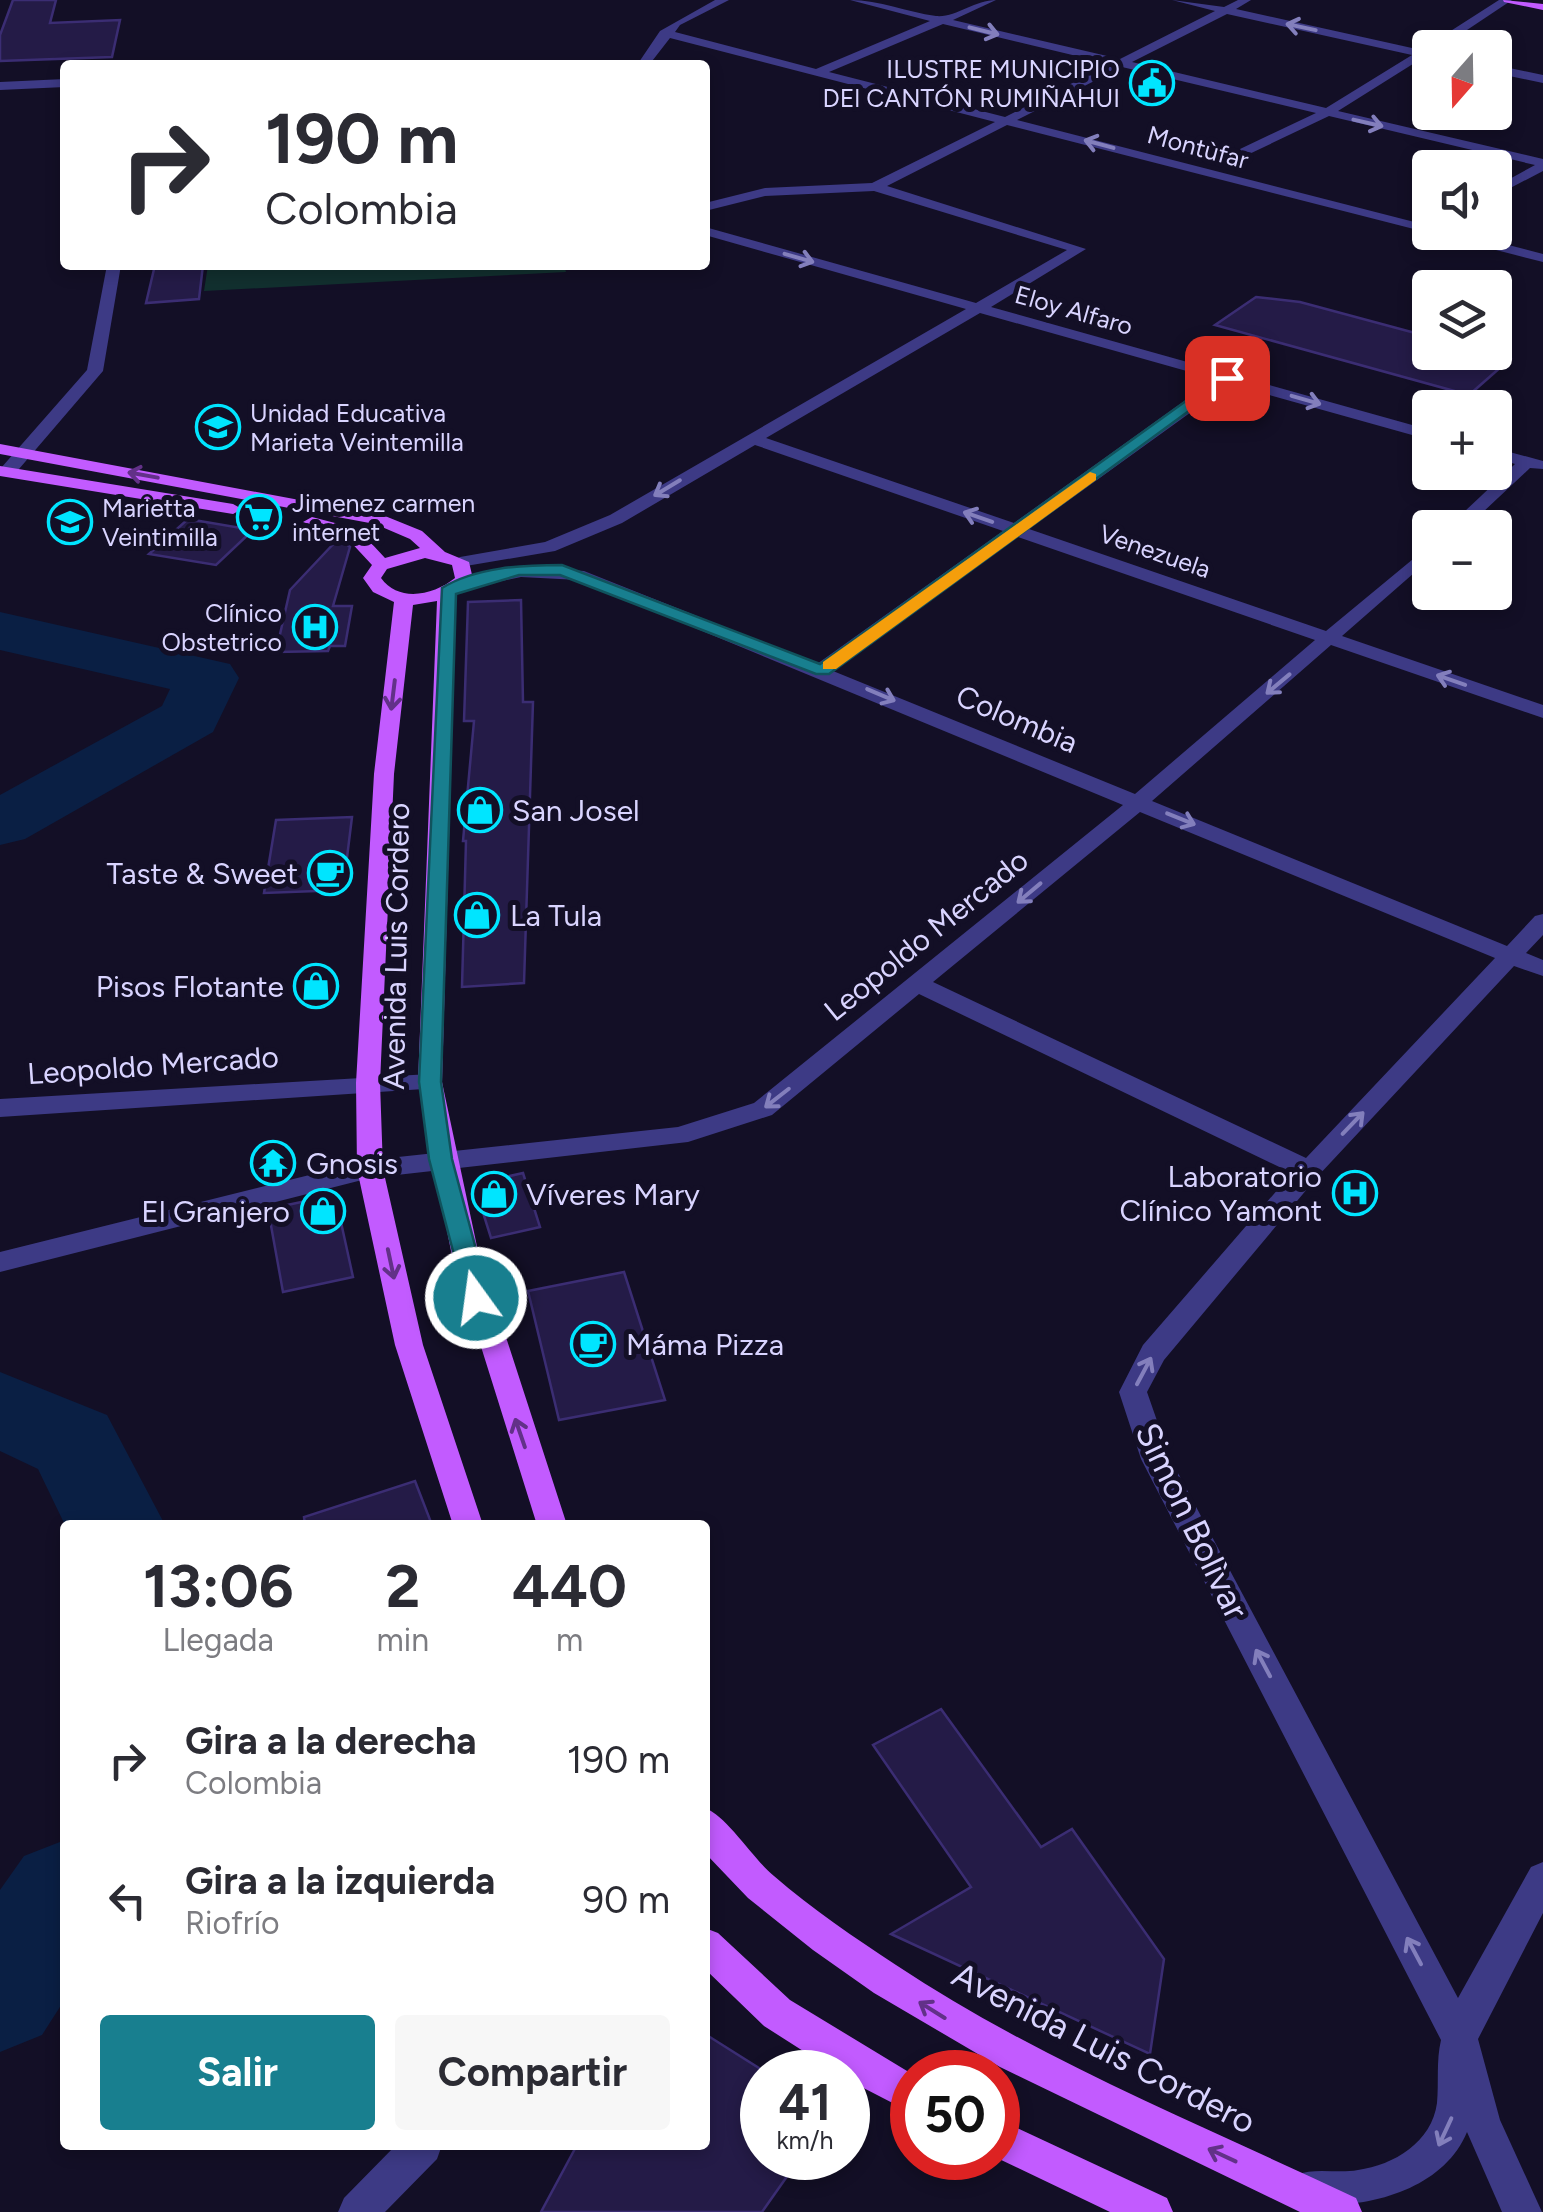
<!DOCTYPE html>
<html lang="es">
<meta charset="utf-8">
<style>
:root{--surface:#fff;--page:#f7f7f7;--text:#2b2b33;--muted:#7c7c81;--accent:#187f8f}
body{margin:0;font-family:Figtree,sans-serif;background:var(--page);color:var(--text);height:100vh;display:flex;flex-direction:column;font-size:38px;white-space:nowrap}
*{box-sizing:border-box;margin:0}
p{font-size:32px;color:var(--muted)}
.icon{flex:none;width:55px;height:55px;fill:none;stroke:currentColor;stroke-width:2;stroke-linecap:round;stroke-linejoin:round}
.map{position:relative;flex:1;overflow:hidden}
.side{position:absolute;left:60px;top:1520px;width:650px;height:630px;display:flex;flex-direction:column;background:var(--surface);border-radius:10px;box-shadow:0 5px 15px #0003}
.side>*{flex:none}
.banner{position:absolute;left:60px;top:60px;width:650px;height:210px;border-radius:10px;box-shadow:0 5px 15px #0003;background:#fff;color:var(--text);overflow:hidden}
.needle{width:65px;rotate:200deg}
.tools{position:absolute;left:1412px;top:30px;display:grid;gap:20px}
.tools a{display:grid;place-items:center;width:100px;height:100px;border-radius:10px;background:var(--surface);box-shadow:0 5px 15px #0003;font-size:50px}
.speed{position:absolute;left:740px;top:2050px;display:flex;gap:20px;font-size:50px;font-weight:700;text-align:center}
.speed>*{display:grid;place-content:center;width:130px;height:130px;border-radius:50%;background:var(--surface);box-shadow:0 5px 15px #0003;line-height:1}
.speed small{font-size:25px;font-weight:400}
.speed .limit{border:15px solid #d22;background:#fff;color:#111}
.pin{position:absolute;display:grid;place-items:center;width:85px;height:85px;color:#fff;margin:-42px;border-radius:20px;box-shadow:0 5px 15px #0006}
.me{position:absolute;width:110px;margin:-55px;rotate:346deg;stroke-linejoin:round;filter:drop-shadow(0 0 8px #0008)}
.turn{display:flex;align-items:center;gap:35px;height:210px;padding:0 40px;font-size:45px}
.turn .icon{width:130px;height:130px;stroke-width:2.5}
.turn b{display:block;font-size:70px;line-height:85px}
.eta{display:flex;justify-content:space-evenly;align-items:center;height:170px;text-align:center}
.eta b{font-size:60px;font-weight:700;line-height:70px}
.primary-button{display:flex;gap:20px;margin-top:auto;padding:20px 40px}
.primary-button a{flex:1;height:115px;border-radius:10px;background:var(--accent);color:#fff;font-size:40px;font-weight:700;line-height:115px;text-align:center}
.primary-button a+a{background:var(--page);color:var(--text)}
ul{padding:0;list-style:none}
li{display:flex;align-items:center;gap:30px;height:140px;padding:0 40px}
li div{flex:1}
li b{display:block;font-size:38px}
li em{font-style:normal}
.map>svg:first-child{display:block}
</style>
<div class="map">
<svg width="1543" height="2212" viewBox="0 0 1543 2212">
<rect width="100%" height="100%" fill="#130f26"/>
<!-- green -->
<path fill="#12302f" d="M 208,265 L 564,265 L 566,272 L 204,291 Z"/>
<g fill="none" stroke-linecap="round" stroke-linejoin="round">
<!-- river -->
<path fill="#0a1f44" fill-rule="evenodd" d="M 0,612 L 230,664 L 239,678 L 213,732 L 25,839 L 0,845 L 0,795 L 162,706 L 170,689 L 0,650 Z
M 0,1372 L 107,1415 L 165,1525 L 65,1525 L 38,1469 L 0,1451 Z
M 65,1840 L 65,1999 L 42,2035 L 0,2052 L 0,1890 L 24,1856 Z"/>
</g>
<!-- building -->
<path fill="#241b47" stroke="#3b2d73" stroke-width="2.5" d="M 13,0 L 56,0 L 50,23 L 120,20 L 112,57 L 0,61 L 0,35 Z
M 155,265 L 203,265 L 199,299 L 146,303 Z
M 1256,297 L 1300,302 L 1430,337 L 1430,352 L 1486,352 L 1510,359 L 1469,395 L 1215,325 Z
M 188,519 L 253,530 L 216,565 L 149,554 Z
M 339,538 L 350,547 L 333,606 L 352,606 L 345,646 L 330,646 L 328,651 L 276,652 L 290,590 Z
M 521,600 L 523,702 L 533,702 L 524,983 L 462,987 L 466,841 L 463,841 L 474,721 L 464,721 L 468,602 Z
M 352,817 L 343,890 L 264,893 L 276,820 Z
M 523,1173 L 540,1227 L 491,1238 L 474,1184 Z
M 335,1195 L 353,1277 L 283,1292 L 268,1209 Z
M 624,1272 L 665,1400 L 559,1420 L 528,1291 Z
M 415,1481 L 432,1525 L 305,1525 L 304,1517 Z
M 941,1709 L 1041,1847 L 1072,1829 L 1164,1959 L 1150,2054 L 891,1934 L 971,1887 L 873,1745 Z
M 705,2034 L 762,2070 L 762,2158 L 800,2158 L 762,2212 L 541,2212 L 577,2145 L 705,2145 Z"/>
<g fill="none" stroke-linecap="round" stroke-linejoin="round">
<!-- minor -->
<path fill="#3d3a85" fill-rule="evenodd" d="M 715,0 L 729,0 L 680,25 L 675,32 L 816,69 L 930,21 L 850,0 C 880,0 906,12 936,16 C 955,18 975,0 996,0 L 953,20 L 1120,59 L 1215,11 L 1172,0 L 1224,7 L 1238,0 L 1251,0 L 1236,9 L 1421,50 L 1499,0 L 1512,0 L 1440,48 L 1430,48 L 1430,58 L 1424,57 L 1338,111 L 1543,159 L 1543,171 L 1495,196 L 1495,187 L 1535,165 L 1329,116 L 1245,156 L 1240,149 L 1316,113 L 1122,67 L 1017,120 L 1430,226 L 1430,232 L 1458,232 L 1543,254 L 1543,262 L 1007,125 L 887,186 L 1086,249 L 991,307 L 1430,430 L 1430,440 L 1230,384 L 1029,529 L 1326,631 L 1430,545 L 1430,559 L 1342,636 L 1543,705 L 1543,718 L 1331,645 L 1152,801 L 1507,946 L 1535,916 L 1543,914 L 1543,935 L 1526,953 L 1543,960 L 1543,976 L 1514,966 L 1318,1176 L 1164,1360 L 1147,1392 L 1170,1458 L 1458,1998 L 1531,1867 L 1543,1862 L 1543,1913 L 1478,2039 L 1500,2120 L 1542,2212 L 1502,2212 L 1467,2132 C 1442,2193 1358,2212 1296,2203 L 1291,2189 L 1296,2175 C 1316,2167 1337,2174 1358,2170 C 1394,2165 1432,2142 1437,2103 C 1439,2082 1436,2061 1441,2040 L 1141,1459 L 1119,1392 L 1143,1345 L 1292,1173 L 919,994 L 772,1115 L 688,1142 L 370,1178 L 0,1272 L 0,1252 L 370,1160 L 678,1127 L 754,1103 L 1123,805 L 579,580 L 521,577 L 459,590 L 450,584 L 521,566 L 584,571 L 817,664 L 1003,531 L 755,445 L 622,523 L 555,551 L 460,567 L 451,562 L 460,557 L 545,542 L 610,515 L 966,309 L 705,235 L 705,227 L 976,303 L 1067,250 L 874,191 L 765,196 L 705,211 L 705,203 L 765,188 L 872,183 L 995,122 L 670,38 L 649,65 L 637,65 L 660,31 ZM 1227,14 L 1412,55 L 1326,108 L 1132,62 ZM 943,24 L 1110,64 L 1005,117 L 829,72 ZM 980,313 L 1215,379 L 1014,523 L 766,438 ZM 1018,537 L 1315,640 L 1135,794 L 833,671 ZM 1140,812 L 1495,958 L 1306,1158 L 933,982 Z
M 1495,65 L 1543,75 L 1543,83 L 1495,73 Z
M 65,79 L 65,87 L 0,90 L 0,82 Z
M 107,265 L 121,265 L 103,371 L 13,476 L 1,476 L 1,468 L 87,370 Z
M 1495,448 L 1543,461 L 1543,469 L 1530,468 L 1466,528 L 1447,528 L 1515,464 L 1495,458 Z
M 430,1074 L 442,1082 L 439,1088 L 0,1117 L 0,1099 Z
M 396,2145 L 442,2145 L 437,2159 L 385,2212 L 338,2212 L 344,2198 Z"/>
<!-- major -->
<path fill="#c25bff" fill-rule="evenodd" d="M 1503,0 L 1543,4 L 1543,10 L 1504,2 Z
M 0,444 L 385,516 L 422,531 L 445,552 L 469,562 L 473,579 L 456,593 L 442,1082 L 478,1251 L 567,1525 L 537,1525 L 451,1251 L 418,1082 L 437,601 L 413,605 L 394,774 L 380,1083 L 383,1169 L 423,1345 L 483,1525 L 453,1525 L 395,1345 L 357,1169 L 356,1083 L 374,774 L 394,602 L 373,592 L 363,578 L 372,565 L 346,537 L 303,522 L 312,517 L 358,529 L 385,558 L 420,548 L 410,539 L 375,524 L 0,454 ZM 425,558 L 452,565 L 455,578 C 434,595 399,603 381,578 L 387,569 Z
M 0,466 L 233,504 L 242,509 L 233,514 L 0,476 Z
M 705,1808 C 727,1816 753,1859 774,1876 C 812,1909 855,1938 896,1965 C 1039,2060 1202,2125 1356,2198 L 1362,2212 L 1300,2212 L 1000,2067 L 874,1993 L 813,1950 L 748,1898 L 705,1853 Z
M 705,1928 L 718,1933 L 790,2000 L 912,2074 L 912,2113 L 848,2080 L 848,2072 L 836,2072 L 764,2026 L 705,1969 Z
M 998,2119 L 1167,2198 L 1173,2212 L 1110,2212 L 997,2158 Z"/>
</g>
<!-- one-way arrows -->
<defs><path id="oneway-shaft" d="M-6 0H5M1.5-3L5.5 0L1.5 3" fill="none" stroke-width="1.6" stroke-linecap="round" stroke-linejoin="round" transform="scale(2.5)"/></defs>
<g stroke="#837fbc">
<use href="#oneway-shaft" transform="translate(1301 27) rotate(-168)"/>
<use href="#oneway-shaft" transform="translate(984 31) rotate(14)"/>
<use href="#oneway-shaft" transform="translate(1368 123) rotate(13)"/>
<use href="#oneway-shaft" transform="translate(1099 144) rotate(-165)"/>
<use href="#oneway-shaft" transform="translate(799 258) rotate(16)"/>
<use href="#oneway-shaft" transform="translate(1306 400) rotate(16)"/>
<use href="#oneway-shaft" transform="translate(667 488) rotate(149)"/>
<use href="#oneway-shaft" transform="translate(978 517) rotate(-161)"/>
<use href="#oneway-shaft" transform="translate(1451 680) rotate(-161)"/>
<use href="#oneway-shaft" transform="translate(1278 684) rotate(140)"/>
<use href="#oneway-shaft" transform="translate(881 695) rotate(23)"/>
<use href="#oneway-shaft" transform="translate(1181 819) rotate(22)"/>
<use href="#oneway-shaft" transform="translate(1029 893) rotate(140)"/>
<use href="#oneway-shaft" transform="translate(777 1098) rotate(142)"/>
<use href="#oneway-shaft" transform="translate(1353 1123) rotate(-46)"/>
<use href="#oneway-shaft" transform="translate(1144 1371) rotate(-62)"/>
<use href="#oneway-shaft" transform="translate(1263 1663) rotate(-118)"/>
<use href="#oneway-shaft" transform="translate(1414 1951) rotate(-118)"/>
<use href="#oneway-shaft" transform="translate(1445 2132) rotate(115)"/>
</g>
<g stroke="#623188">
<use href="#oneway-shaft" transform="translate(143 475) rotate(-170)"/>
<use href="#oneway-shaft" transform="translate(393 695) rotate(97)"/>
<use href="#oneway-shaft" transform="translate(391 1264) rotate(78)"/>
<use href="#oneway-shaft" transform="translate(520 1433) rotate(-109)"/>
<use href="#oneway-shaft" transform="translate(932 2010) rotate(-148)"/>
<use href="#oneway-shaft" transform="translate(1222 2155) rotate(-155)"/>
</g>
<!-- route -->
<path fill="#187f8f" stroke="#10535d" stroke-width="2.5" d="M 1222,375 L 1234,378 L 829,674 L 816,674 L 560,575 L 519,575 L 456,594 L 441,1082 L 452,1159 L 489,1298 L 476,1307 L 467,1305 L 429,1159 L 419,1082 L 442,588 C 476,567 523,565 562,565 L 820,664 Z"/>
<!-- slow -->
<path fill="#f59e0b" d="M 1090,472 L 1096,474 L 1096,480 L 836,669 L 823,669 L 823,662 Z"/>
<!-- icons -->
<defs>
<symbol id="civic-ring" viewBox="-11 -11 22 22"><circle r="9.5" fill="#130f26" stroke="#00e5ff" stroke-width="1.5"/><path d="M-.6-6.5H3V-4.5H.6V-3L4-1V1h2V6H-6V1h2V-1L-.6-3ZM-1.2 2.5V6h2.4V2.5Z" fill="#00e5ff"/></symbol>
<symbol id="school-ring" viewBox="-11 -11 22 22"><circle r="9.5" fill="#130f26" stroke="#00e5ff" stroke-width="1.5"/><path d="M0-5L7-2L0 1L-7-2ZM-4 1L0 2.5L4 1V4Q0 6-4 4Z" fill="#00e5ff"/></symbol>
<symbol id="supermarket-ring" viewBox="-11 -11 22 22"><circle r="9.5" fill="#130f26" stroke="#00e5ff" stroke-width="1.5"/><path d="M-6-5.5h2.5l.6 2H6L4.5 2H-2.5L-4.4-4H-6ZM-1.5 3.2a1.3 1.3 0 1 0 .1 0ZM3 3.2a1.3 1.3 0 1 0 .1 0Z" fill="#00e5ff"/></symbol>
<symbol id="hospital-ring" viewBox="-11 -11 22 22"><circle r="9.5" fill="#130f26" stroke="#00e5ff" stroke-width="1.5"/><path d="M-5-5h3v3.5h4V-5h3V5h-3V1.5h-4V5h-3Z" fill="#00e5ff"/></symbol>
<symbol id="shop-ring" viewBox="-11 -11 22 22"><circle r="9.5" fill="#130f26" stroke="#00e5ff" stroke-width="1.5"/><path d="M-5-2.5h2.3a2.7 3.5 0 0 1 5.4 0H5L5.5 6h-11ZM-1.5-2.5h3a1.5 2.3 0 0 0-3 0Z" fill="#00e5ff"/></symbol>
<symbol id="cafe-ring" viewBox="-11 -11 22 22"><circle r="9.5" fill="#130f26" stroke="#00e5ff" stroke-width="1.5"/><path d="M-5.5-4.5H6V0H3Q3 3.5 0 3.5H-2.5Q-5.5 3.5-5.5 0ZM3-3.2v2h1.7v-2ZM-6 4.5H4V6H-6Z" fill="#00e5ff"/></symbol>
<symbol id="temple-ring" viewBox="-11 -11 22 22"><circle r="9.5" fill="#130f26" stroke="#00e5ff" stroke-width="1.5"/><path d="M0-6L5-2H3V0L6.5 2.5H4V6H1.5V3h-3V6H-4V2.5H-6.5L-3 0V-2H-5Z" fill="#00e5ff"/></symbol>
</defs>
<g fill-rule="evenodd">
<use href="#civic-ring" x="1127" y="58" width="50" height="50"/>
<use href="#school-ring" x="193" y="402" width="50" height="50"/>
<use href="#supermarket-ring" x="234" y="492" width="50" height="50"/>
<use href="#school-ring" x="45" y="497" width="50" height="50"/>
<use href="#hospital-ring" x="290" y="602" width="50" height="50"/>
<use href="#shop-ring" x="455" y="785" width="50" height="50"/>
<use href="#cafe-ring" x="305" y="848" width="50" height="50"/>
<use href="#shop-ring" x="452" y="890" width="50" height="50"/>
<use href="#shop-ring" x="291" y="961" width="50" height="50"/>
<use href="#temple-ring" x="248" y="1138" width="50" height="50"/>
<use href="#hospital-ring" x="1330" y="1168" width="50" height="50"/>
<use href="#shop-ring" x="469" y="1169" width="50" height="50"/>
<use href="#shop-ring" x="298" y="1186" width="50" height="50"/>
<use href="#cafe-ring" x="568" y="1319" width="50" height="50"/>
</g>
<g text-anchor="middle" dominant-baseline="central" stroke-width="10" stroke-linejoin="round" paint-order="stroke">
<!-- far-poi labels -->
<g font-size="25" fill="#d9d4ff" stroke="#130f26" text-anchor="start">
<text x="1120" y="69" text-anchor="end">ILUSTRE MUNICIPIO<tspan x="1120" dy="29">DEl CANTÓN RUMIÑAHUI</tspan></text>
<text x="250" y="413">Unidad Educativa<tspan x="250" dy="29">Marieta Veintemilla</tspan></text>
<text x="292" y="503">Jimenez carmen<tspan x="292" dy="29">internet</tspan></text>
<text x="102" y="508">Marietta<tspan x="102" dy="29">Veintimilla</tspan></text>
<text x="282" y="613" text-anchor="end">Clínico<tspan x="282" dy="29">Obstetrico</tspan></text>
</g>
<!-- far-street labels -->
<g font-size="25" fill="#d9d4ff" stroke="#130f26">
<text transform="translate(1198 147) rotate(15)">Montùfar</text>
<text transform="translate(1074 310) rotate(16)">Eloy Alfaro</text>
<text transform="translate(1155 551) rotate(19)">Venezuela</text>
</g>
<!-- street labels -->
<g font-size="30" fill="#d9d4ff" stroke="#130f26">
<text transform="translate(1017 719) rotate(23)">Colombia</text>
<text transform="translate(926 935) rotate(-39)">Leopoldo Mercado</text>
<text transform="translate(396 946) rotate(-89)">Avenida Luis Cordero</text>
<text transform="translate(153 1065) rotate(-4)">Leopoldo Mercado</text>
</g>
<!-- poi labels -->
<g font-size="30" fill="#d9d4ff" stroke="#130f26" text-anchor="start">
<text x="512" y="810">San Josel</text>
<text x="298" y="873" text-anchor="end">Taste &amp; Sweet</text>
<text x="510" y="915">La Tula</text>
<text x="284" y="986" text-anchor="end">Pisos Flotante</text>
<text x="306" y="1163">Gnosis</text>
<text x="1322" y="1176" text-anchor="end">Laboratorio<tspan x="1322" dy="34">Clínico Yamont</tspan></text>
<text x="526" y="1194">Víveres Mary</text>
<text x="290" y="1211" text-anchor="end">El Granjero</text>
<text x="626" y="1344">Máma Pizza</text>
</g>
<!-- near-street labels -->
<g font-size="35" fill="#d9d4ff" stroke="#130f26">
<text transform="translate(1192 1521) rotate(64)">Simon Bolìvar</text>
<text transform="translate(1104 2048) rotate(27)">Avenida Luis Cordero</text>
</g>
</g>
</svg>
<div class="tools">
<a><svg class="needle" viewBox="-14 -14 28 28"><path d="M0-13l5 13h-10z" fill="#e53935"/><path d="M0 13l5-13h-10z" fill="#7c7c81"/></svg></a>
<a><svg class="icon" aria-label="sound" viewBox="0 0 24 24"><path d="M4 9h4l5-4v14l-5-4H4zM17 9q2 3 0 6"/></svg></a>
<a><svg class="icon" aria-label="layers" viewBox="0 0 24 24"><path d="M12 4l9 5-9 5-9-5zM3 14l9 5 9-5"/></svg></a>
<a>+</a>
<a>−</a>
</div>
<div class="speed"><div>41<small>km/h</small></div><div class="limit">50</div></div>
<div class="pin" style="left:1227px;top:378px;background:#d93025"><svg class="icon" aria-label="arrive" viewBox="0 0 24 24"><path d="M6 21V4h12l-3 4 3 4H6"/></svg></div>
<svg class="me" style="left:476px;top:1298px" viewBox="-20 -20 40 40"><circle r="17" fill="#187f8f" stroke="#fff" stroke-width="3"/><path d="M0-11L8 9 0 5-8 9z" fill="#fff"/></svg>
<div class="banner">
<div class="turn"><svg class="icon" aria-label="right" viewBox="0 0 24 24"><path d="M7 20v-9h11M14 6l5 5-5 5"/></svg><div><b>190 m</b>Colombia</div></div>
</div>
<section class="side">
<div class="eta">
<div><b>13:06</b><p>Llegada</p></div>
<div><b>2</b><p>min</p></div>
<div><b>440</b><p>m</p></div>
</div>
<ul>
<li><svg class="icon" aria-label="right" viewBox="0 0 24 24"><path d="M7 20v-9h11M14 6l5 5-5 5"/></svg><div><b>Gira a la derecha</b><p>Colombia</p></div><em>190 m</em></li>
<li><svg class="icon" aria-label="left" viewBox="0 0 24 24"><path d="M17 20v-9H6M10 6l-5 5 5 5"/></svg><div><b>Gira a la izquierda</b><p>Riofrío</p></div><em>90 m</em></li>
</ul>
<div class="primary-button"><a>Salir</a><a>Compartir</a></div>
</section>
</div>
